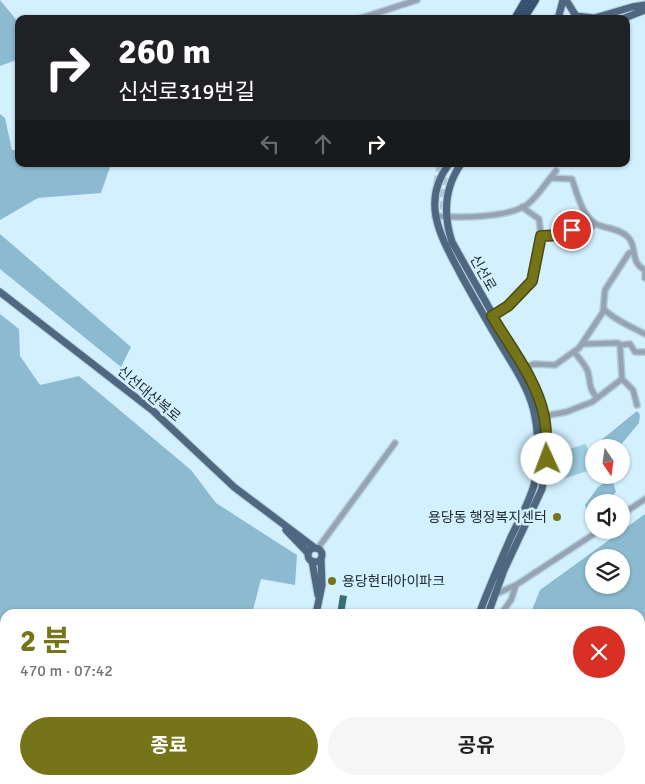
<!DOCTYPE html>
<html lang="ko">
<meta charset="utf-8">
<style>
:root{--surface:#fff;--page:#f6f6f6;--text:#202124;--muted:#757577;--accent:#767418}
body{margin:0;font-family:Signika,"Noto Sans KR",sans-serif;background:var(--page);color:var(--text);height:100vh;display:flex;flex-direction:column;font-size:19px;white-space:nowrap}
*{box-sizing:border-box;margin:0}
p{font-size:16px;color:var(--muted)}
.icon{flex:none;width:28px;height:28px;fill:none;stroke:currentColor;stroke-width:2;stroke-linecap:round;stroke-linejoin:round}
.map{position:relative;flex:1;overflow:hidden}
.details{position:absolute;left:0px;top:609px;width:645px;height:176px;display:flex;flex-direction:column;background:var(--surface);border-radius:15px 15px 0 0;box-shadow:0 1px 4px #0004}
.details>*{flex:none}
.guide{position:absolute;left:15px;top:15px;width:615px;height:152px;border-radius:10px;box-shadow:0 1px 4px #0004;background:#202124;color:#fff;overflow:hidden}
.needle{width:32px;rotate:167deg}
.buttons{position:absolute;left:585px;top:439px;display:grid;gap:10px}
.buttons a{display:grid;place-items:center;width:45px;height:45px;border-radius:50%;background:var(--surface);box-shadow:0 1px 4px #0004;font-size:25px}
.pin{position:absolute;display:grid;place-items:center;width:42px;height:42px;color:#fff;margin:-21px;border:2px solid #fff;border-radius:50%;box-shadow:0 1px 5px #0007}
.me{position:absolute;width:55px;margin:-28px;rotate:358deg;stroke-linejoin:round;filter:drop-shadow(0 0 4px #0008)}
.turn{display:flex;align-items:center;gap:18px;height:105px;padding:0 20px;font-size:22px}
.turn .icon{width:65px;height:65px;stroke-width:2.5}
.turn b{display:block;font-size:35px;line-height:42px}
.lanes{display:flex;align-items:center;height:48px;padding:0 20px;background:#0003;justify-content:center;gap:25px;direction:ltr}
.lanes .off{opacity:.35}
.round{display:grid;place-items:center;flex:none;width:52px;height:52px;border-radius:26px;background:var(--page)}
.summary{display:flex;align-items:center;justify-content:space-between;height:85px;padding:0 20px}
h1{font-size:30px;font-weight:700;line-height:38px;color:var(--accent)}
.primary-button{display:flex;gap:10px;margin-top:auto;padding:10px 20px}
.primary-button a{flex:1;height:58px;border-radius:30px;background:var(--accent);color:#fff;font-size:20px;font-weight:700;line-height:58px;text-align:center}
.primary-button a+a{background:var(--page);color:var(--text)}
.map>svg:first-child{display:block}
</style>
<div class="map">
<svg width="645" height="784" viewBox="0 0 645 784">
<rect width="100%" height="100%" fill="#d2f0fe"/>
<!-- green -->
<path fill="#9dcbe0" d="M 586,444 L 593,469 L 560,480 L 559,452 Z"/>
<!-- forest -->
<path fill="#8cbbd1" fill-rule="evenodd" d="M 0,0 L 19,23 L 19,59 L 0,66 Z
M 0,114 L 5,118 L 12,150 L 19,150 L 19,164 L 111,164 L 101,193 L 38,198 L 0,220 Z
M 0,234 L 131,347 L 121,367 L 0,269 Z
M 0,314 L 19,329 L 20,356 L 40,385 L 79,376 L 191,470 L 216,503 L 297,555 L 295,585 L 261,579 L 252,614 L 5,614 L 5,658 L 0,658 Z
M 637,411 L 640,415 L 639,423 L 619,447 L 602,447 L 600,441 Z
M 606,475 L 611,475 L 616,492 L 606,502 L 594,502 L 594,516 L 588,514 L 585,505 L 598,487 L 607,481 Z
M 645,514 L 645,784 L 513,784 L 512,780 L 640,780 L 640,614 L 528,614 L 532,610 L 540,590 ZM 594,558 L 621,558 L 621,585 L 594,585 Z
M 5,729 L 5,780 L 79,780 L 78,784 L 0,784 L 0,732 Z"/>
<!-- building -->
<path fill="#386f75" d="M 340,595 L 347,596 L 344,614 L 337,614 Z
M 87,780 L 127,780 L 126,784 L 86,784 Z"/>
<g fill="none" stroke-linecap="round" stroke-linejoin="round">
<!-- highway-tunnel -->
<path stroke="#aec9d5" stroke-width="8" stroke-dasharray="8 4" stroke-linecap="butt" d="M 437,184 L 441,164
M 444,209 L 443,181 L 445,173
M 543,470 L 543,444
M 511,549 L 524,518
M 483,614 L 497,580"/>
<defs>
<path id="minor" d="M 358,19 L 417,0
M 550,178 L 572,179 C 577,193 582,216 596,224 C 606,229 619,228 628,237 C 638,247 629,262 645,270
M 435,216 C 459,218 509,218 528,204 C 539,195 547,181 556,171
M 541,236 L 555,237 L 565,235 L 576,227 L 593,226 L 595,223
M 645,273 L 645,278
M 604,309 C 614,320 632,327 645,334
M 492,316 L 508,306 L 532,281 L 540,250 L 541,236 L 539,219 L 522,207
M 582,344 L 618,343 L 620,345
M 574,352 C 579,358 585,364 588,372 C 591,384 588,387 597,398
M 523,368 L 534,364 L 555,365 L 579,348 L 603,312 L 605,290 L 629,253 L 632,252
M 622,379 L 620,345 L 630,344 L 635,352 L 645,352
M 622,379 L 633,390 L 637,405
M 544,416 L 566,412 L 592,402 L 622,379
M 621,515 L 645,499
M 318,548 L 395,443
M 496,594 L 516,585 L 600,530
M 501,614 L 511,600 L 516,585
M 0,723 L 5,722"/>
<path id="major" d="M 566,0 L 576,16 L 594,18
M 558,19 L 563,0
M 591,19 L 632,7 L 645,5
M 622,19 L 645,10
M 449,164 C 420,202 441,237 460,273 C 473,297 487,321 501,345 C 514,367 531,391 535,417 C 539,437 539,464 534,485 C 529,503 519,520 511,537 C 500,562 489,588 479,614
M 461,164 C 444,188 443,214 452,242 L 532,384 L 544,416 L 546,440 L 547,459 L 542,489 L 504,570 L 488,614
M 0,292 L 152,410 L 234,487 L 315,548
M 286,530 L 308,553
M308 555a7 7 0 1 1 14 0a7 7 0 1 1-14 0Z
M 312,561 L 318,595
M 316,614 L 322,585 L 321,559
M 369,780 L 385,784
M 384,783 L 393,784 L 407,780
M 416,784 L 416,780
M 424,784 L 425,780"/>
<path id="highway" d="M 515,19 L 526,0
M 523,19 L 535,0"/>
</defs>
<!-- minor casing -->
<use href="#minor" stroke="#b2cdd9" stroke-width="8"/>
<!-- major casing -->
<use href="#major" stroke="#b2cdd9" stroke-width="9"/>
<!-- highway casing -->
<use href="#highway" stroke="#b2cdd9" stroke-width="10"/>
<!-- minor -->
<use href="#minor" stroke="#96a3b2" stroke-width="5"/>
<!-- major -->
<use href="#major" stroke="#506781" stroke-width="7"/>
<!-- highway -->
<use href="#highway" stroke="#37526f" stroke-width="8"/>
</g>
<g fill="none" stroke-linecap="round" stroke-linejoin="round">
<defs>
<path id="route" d="M 547,459 C 546,445 547,430 544,416 C 537,380 510,347 492,316 L 508,306 L 532,281 L 541,236 L 564,235 L 572,230"/>
</defs>
<!-- route casing -->
<use href="#route" stroke="#4d4b10" stroke-width="12"/>
<!-- route -->
<use href="#route" stroke="#767418" stroke-width="9"/>
</g>
<!-- markers -->
<g fill="#767418" stroke="#d2f0fe" stroke-width="2">
<circle cx="557" cy="517" r="5"/>
<circle cx="332" cy="581" r="5"/>
</g>
<g text-anchor="middle" dominant-baseline="central" stroke-width="5" stroke-linejoin="round" paint-order="stroke">
<!-- street labels -->
<g font-size="14" fill="#202c31" stroke="#d2f0fe">
<text transform="translate(483 273) rotate(61)">신선로</text>
<text transform="translate(149 394) rotate(40)">신선대산복로</text>
</g>
<!-- poi labels -->
<g font-size="14" fill="#202c31" stroke="#d2f0fe" text-anchor="end">
<text x="547" y="517">용당동 행정복지센터</text>
<text x="342" y="581" text-anchor="start">용당현대아이파크</text>
</g>
</g>
</svg>
<div class="buttons">
<a><svg class="needle" viewBox="-14 -14 28 28"><path d="M0-13l5 13h-10z" fill="#e53935"/><path d="M0 13l5-13h-10z" fill="#757577"/></svg></a>
<a><svg class="icon" aria-label="sound" viewBox="0 0 24 24"><path d="M4 9h4l5-4v14l-5-4H4zM17 9q2 3 0 6"/></svg></a>
<a><svg class="icon" aria-label="layers" viewBox="0 0 24 24"><path d="M12 4l9 5-9 5-9-5zM3 14l9 5 9-5"/></svg></a>
</div>
<div class="pin" style="left:572px;top:230px;background:#d93025"><svg class="icon" aria-label="arrive" viewBox="0 0 24 24"><path d="M6 21V4h12l-3 4 3 4H6"/></svg></div>
<svg class="me" style="left:547px;top:459px" viewBox="-20 -20 40 40"><circle r="19" fill="#fff"/><path d="M0-13L10 11 0 6-10 11z" fill="#767418"/></svg>
<div class="guide">
<div class="turn"><svg class="icon" aria-label="right" viewBox="0 0 24 24"><path d="M7 20v-9h11M14 6l5 5-5 5"/></svg><div><b>260 m</b>신선로319번길</div></div>
<div class="lanes"><svg class="icon off" aria-label="left" viewBox="0 0 24 24"><path d="M17 20v-9H6M10 6l-5 5 5 5"/></svg><svg class="icon off" aria-label="ahead" viewBox="0 0 24 24"><path d="M12 20V5M6 11l6-6 6 6"/></svg><svg class="icon" aria-label="right" viewBox="0 0 24 24"><path d="M7 20v-9h11M14 6l5 5-5 5"/></svg></div>
</div>
<section class="details">
<div class="summary"><div><h1>2 분</h1><p>470 m · 07:42</p></div><a class="round" style="background:#d93025;color:#fff"><svg class="icon" aria-label="close" viewBox="0 0 24 24"><path d="M6 6l12 12M18 6L6 18"/></svg></a></div>
<div class="primary-button"><a>종료</a><a>공유</a></div>
</section>
</div>
